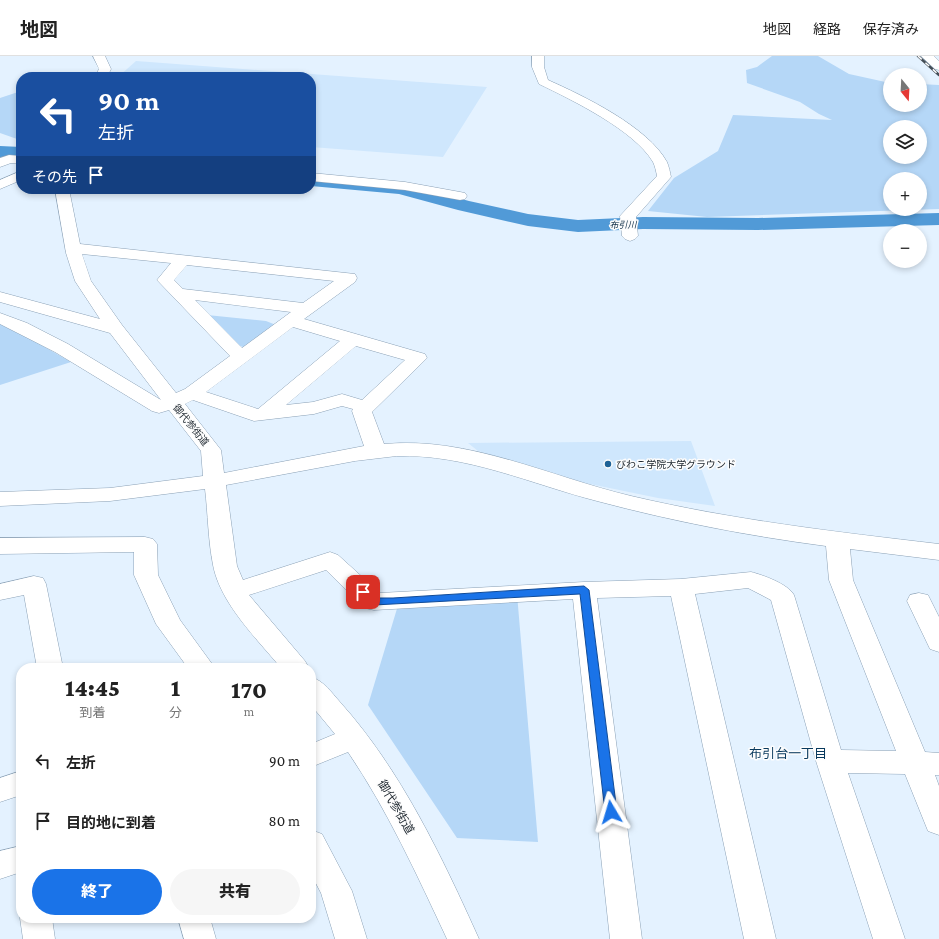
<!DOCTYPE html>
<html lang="ja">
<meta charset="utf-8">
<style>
:root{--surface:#fff;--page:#f6f6f6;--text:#222;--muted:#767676;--line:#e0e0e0;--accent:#1a73e8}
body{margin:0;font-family:"Crimson Pro","Noto Sans JP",serif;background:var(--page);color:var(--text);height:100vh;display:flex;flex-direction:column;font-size:15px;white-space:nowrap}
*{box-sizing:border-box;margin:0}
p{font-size:13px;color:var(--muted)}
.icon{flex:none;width:22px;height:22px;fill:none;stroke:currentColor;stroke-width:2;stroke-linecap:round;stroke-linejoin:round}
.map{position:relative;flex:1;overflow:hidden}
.drawer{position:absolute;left:16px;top:607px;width:300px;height:260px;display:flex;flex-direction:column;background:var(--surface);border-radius:16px;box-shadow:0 2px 6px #0003}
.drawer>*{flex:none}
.top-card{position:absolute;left:16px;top:16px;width:300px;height:122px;border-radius:16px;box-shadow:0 2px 6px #0003;background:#1a4fa0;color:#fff;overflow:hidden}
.needle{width:26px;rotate:162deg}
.buttons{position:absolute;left:883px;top:12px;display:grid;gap:8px}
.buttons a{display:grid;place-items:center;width:44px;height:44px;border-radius:50%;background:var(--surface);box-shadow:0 2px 6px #0003;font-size:20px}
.pin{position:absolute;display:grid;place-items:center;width:34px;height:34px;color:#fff;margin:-17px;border-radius:8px;box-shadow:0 2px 6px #0006}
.me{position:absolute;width:44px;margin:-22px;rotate:353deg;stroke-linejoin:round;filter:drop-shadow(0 0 3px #0008)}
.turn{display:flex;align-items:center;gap:14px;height:84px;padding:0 16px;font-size:18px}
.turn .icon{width:52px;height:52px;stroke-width:2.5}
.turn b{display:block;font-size:28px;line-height:34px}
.then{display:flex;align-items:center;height:38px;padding:0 16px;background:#0003;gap:8px;font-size:15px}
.eta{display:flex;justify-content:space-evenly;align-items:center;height:68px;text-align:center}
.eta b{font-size:24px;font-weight:800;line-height:28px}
.button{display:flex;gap:8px;margin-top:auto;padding:8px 16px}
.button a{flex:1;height:46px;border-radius:24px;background:var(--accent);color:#fff;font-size:16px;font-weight:800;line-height:46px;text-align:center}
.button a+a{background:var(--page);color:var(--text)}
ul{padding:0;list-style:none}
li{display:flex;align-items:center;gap:12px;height:60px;padding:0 16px}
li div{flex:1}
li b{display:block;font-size:15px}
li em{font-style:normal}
header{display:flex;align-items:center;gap:24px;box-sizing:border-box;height:56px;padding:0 20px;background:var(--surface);border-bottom:1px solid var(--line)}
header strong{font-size:19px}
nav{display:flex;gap:22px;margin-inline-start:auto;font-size:14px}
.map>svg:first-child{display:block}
</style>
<header>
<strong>地図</strong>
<nav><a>地図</a><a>経路</a><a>保存済み</a></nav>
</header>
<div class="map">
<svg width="939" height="883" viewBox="0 0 939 883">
<rect width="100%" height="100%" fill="#e4f2ff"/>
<!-- built -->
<path fill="#cfe7fd" d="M 136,5 L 487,31 L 443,101 L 311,91 L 311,21 L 118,21 Z
M 691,385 L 715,450 L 658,442 L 556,421 L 478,395 L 468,387 Z"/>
<!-- green -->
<path fill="#b5d7f7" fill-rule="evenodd" d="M 772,0 L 818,0 L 849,18 L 890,27 L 890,49 L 920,49 L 920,28 L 939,29 L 939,153 L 707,161 L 648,155 L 674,122 L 718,95 L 733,59 L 832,64 L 819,58 L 800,46 L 747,27 L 746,14 L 757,11 ZM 890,71 L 920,71 L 920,101 L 890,101 ZM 890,123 L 920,123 L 920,153 L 890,153 Z
M 21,35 L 21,82 L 17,83 L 0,77 L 0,42 Z
M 207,259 L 266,265 L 276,269 L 246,292 L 237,289 Z
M 0,267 L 6,269 L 71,306 L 0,329 Z
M 517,538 L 538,786 L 457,782 L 368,649 L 399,546 Z"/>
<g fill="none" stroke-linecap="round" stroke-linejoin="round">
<!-- river -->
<path fill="#519ad7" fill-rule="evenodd" d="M 0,90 L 21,91 L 21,103 L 0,102 Z
M 311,118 L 399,126 L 469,145 L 528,158 L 578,164 L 643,161 L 758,162 L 939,157 L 939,169 L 758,174 L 643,173 L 578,176 L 528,170 L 458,154 L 399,138 L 311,130 Z"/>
<defs>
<path id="minor" d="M 93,0 L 105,0 L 111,13 L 107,21 L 95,21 L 99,13 Z
M 532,0 L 544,0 L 544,11 L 548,24 C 584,40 648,71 667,106 C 669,111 670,116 671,121 L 636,161 L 638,180 L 635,183 L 630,185 L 625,183 L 622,180 L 620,160 L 657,120 C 656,115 655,110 653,106 C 634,74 572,44 539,28 L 532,11 Z
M 9,99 L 21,100 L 21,108 L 11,107 L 0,111 L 0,102 Z
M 21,115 L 21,124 L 0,133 L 0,124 Z
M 311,117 L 405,126 L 460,136 L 465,137 L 467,140 L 465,143 L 460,144 L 405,134 L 311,125 Z
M 55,133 L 69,133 L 80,188 L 355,218 L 357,222 L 355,226 L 304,263 L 425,298 L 427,302 L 372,356 L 384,388 C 469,380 550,421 631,440 C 733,464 836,476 939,488 L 939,504 L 850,493 L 853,524 L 925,696 L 939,697 L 939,719 L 935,719 L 939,730 L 939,779 L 928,775 L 905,718 L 848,717 L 905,883 L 873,883 L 816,705 L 771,544 L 748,532 L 695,538 L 776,883 L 744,883 L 671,540 L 597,542 L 642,883 L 610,883 L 573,543 L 374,554 L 365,552 L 326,514 L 249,539 L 305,605 L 309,612 L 281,612 C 257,583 220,547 213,509 C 208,484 208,458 205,433 L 110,445 L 0,450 L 0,436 L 110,432 L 203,420 L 201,395 L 169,354 L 159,357 L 152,355 L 55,296 L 0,268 L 0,257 L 27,267 L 68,288 L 161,344 L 110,277 L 0,246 L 0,236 L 100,263 L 75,225 L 66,197 ZM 82,198 L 171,207 L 157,224 L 230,300 L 185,333 L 176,337 L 122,269 L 91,225 ZM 187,209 L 334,225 L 303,247 L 183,233 L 174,224 ZM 195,244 L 291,256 L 242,292 ZM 293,271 L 340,285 L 258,353 L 206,336 ZM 356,290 L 405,304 L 362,344 L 342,338 L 313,346 L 286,349 ZM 193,344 L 254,365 L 314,358 L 342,350 L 353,353 L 352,355 L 364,390 L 224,417 L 221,394 L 185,348 ZM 397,400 C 467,398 531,428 597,445 C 672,465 749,480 826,490 L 829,524 L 896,695 L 841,694 L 794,539 C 788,528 763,519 751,516 L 681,523 L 584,526 L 380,537 L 338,499 L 330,496 L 243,524 L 237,510 L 226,429 L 355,405 Z
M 145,481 L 153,483 L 157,488 L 158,519 L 180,564 L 215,612 L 188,612 L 156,568 L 134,519 L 134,496 L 0,498 L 0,482 Z
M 34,520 L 43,522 L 46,528 L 63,612 L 37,612 L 24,539 L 0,544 L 0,528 Z
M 919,537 L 928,539 L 939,561 L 939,596 L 930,593 L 907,545 L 910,539 Z
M 311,621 C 324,625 331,636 340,646 C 401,714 442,801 479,883 L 447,883 C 417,819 388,755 348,696 L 311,711 L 311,688 L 335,678 L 311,649 Z
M 21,715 L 21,739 L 0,746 L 0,722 Z
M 311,774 L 322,778 L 352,835 L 367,883 L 335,883 L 321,837 L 311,818 Z
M 21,790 L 21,816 L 0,823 L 0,795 Z
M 21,859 L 21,862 L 52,862 L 55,883 L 23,883 L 20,862 Z
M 178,862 L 210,862 L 216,883 L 184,883 Z"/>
<path id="major" d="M 921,0 L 934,0 L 939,5 L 939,14 L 935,13 Z"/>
</defs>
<!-- minor casing -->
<use href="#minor" stroke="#8ba1b6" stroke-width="1"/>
<!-- major casing -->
<use href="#major" stroke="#8ba1b6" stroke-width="1"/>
<!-- minor -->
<use href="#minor" fill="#fff" fill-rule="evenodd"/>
<!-- major -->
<use href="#major" fill="#fff" fill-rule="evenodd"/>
<defs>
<path id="rail" d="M 918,0 L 939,19"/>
</defs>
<!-- rail casing -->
<use href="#rail" stroke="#444e57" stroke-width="2.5"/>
<!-- rail -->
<use href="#rail" stroke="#fdfdfd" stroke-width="1.5" stroke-dasharray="5" stroke-linecap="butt"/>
</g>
<!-- route -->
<path fill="#1a73e8" stroke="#114b97" d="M 584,530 L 589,534 L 617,756 L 615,760 L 611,761 L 607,760 L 605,756 L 580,538 L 374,549 L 371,548 L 358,536 L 363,532 L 367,533 L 377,542 L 393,542 Z"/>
<!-- markers -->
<circle fill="#1e6297" stroke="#fdfdfd" stroke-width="1.5" cx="608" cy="408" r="4"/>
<g text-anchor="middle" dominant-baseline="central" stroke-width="3" stroke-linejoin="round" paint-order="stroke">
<!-- far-water labels -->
<g font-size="9" font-style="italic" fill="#0e2d46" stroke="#fdfdfd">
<text transform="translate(623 169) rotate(-1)">布引川</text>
</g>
<!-- street labels -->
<g font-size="10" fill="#222b33" stroke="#fdfdfd">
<text transform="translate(191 369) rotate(51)">御代参街道</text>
</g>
<!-- poi labels -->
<g font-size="10" fill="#222b33" stroke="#fdfdfd" text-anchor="start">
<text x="616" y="408">びわこ学院大学グラウンド</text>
</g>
<!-- near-street labels -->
<g font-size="12" fill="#222b33" stroke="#fdfdfd">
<text transform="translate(396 751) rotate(60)">御代参街道</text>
</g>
<!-- near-neighbourhood labels -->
<g font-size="13" fill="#08395d" stroke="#fdfdfd">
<text x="788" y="697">布引台一丁目</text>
</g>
</g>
</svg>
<div class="buttons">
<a><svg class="needle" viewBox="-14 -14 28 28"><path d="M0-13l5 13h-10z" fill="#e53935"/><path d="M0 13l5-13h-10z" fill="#767676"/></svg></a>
<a><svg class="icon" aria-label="layers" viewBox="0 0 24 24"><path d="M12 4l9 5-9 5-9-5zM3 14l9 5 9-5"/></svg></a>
<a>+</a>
<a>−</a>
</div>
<div class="pin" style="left:363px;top:536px;background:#d93025"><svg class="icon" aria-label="arrive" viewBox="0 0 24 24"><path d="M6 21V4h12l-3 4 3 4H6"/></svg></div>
<svg class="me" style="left:611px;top:756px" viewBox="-20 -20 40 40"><path d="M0-17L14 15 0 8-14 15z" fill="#1a73e8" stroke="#fff" stroke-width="4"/></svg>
<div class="top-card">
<div class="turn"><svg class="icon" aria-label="left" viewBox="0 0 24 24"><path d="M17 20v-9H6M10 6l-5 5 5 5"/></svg><div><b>90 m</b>左折</div></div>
<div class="then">その先<svg class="icon" aria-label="arrive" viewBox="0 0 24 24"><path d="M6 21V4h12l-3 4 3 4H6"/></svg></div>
</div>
<section class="drawer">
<div class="eta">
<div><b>14:45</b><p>到着</p></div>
<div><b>1</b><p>分</p></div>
<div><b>170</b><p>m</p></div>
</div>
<ul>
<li><svg class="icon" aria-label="left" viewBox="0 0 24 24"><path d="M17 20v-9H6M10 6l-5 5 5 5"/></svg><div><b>左折</b></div><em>90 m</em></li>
<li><svg class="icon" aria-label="arrive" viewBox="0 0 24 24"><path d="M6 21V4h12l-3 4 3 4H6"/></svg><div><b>目的地に到着</b></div><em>80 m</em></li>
</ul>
<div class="button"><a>終了</a><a>共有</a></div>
</section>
</div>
